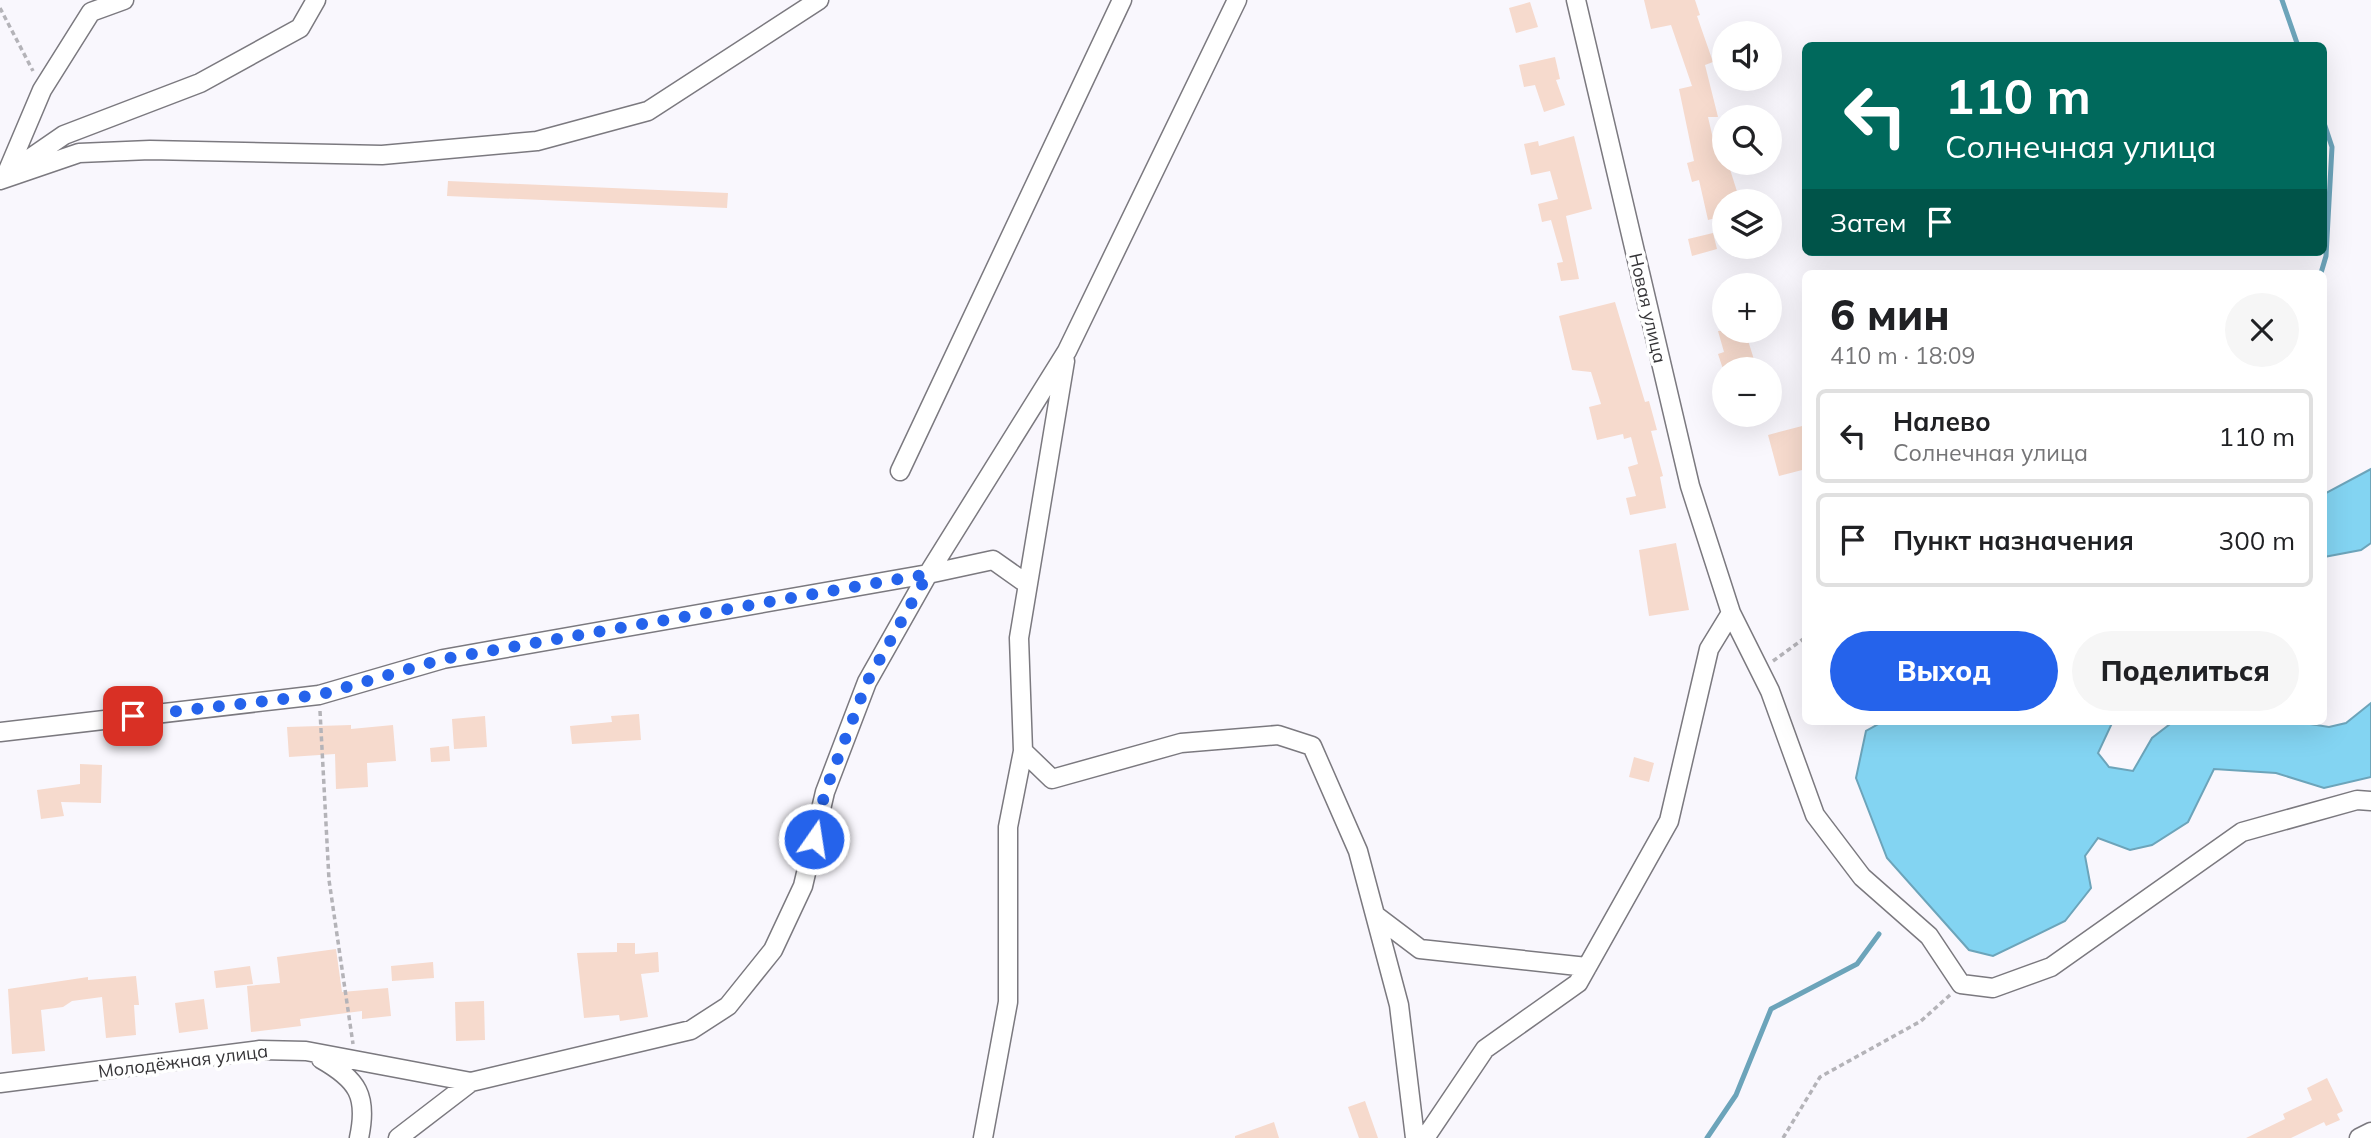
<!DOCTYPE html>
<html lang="ru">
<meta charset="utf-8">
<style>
:root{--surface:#fff;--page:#f6f6f6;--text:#202124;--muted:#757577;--line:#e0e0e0;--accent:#2563eb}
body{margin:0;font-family:Mulish,sans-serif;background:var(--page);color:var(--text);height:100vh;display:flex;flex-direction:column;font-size:26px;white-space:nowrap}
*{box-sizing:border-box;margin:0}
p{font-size:23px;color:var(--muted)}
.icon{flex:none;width:38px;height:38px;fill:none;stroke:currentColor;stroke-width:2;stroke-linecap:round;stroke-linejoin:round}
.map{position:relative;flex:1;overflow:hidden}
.drawer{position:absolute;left:1802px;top:270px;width:525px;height:455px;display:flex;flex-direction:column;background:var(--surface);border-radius:10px;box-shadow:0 7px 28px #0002}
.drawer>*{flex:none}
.banner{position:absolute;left:1802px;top:42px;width:525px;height:214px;border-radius:10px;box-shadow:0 7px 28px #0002;background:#00695c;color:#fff;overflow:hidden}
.buttons{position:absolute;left:1712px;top:21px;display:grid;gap:14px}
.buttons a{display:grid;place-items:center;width:70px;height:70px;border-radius:50%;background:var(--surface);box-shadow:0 7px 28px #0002;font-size:35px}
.pin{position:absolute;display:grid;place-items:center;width:60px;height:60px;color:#fff;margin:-30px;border-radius:14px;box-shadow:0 4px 10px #0006}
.me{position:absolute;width:77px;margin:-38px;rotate:13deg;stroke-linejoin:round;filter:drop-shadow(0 0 5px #0008)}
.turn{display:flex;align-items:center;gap:24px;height:147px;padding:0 28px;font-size:32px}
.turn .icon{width:91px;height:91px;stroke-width:2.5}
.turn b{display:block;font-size:49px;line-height:60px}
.then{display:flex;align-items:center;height:66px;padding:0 28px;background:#0003;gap:14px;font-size:26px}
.round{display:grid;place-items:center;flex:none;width:74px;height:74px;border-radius:37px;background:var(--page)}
.overview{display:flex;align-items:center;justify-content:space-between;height:119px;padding:0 28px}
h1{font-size:42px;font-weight:800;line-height:52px}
.action{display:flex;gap:14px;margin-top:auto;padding:14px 28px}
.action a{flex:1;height:80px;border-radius:42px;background:var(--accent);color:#fff;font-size:28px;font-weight:800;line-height:80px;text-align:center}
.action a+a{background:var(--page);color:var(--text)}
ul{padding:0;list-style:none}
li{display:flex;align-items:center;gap:21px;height:94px;margin:0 14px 10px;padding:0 14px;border:4px solid var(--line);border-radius:10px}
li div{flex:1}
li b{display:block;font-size:26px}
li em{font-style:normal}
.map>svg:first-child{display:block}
</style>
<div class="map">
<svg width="2371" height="1138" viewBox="0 0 2371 1138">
<rect width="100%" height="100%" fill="#f9f7fd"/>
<!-- water -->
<path fill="#83d4f2" stroke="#6ca4ba" stroke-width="2" d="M 2371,469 L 2371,543 L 2361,550 L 2324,557 L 2324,494 Z
M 2371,703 L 2371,777 L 2324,788 L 2276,773 L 2214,769 L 2188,822 L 2152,845 L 2130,850 L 2098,838 L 2085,856 L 2091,888 L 2065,921 L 1993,956 L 1969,950 L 1887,858 L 1856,778 L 1866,731 L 1884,721 L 2113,721 L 2098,753 L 2109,767 L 2133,771 L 2152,738 L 2174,721 L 2291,721 L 2329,727 L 2346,723 Z"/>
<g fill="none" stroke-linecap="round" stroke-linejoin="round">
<!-- stream -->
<path stroke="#6ca4ba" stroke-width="5" d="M 2282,0 L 2298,46
M 2321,273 L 2326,256 L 2332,147 L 2324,123
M 1707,1138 L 1736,1095 L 1771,1009 L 1857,964 L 1879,934"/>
</g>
<!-- building -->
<path fill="#f6dacd" d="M 1644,0 L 1695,0 L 1700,15 L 1697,16 L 1713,62 L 1705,65 L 1718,117 L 1708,117 L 1717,156 L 1724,154 L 1724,163 L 1728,163 L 1740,201 L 1724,201 L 1724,216 L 1708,220 L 1699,180 L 1692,182 L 1687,163 L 1694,161 L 1679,89 L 1692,86 L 1671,25 L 1651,29 Z
M 1530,2 L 1538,27 L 1516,33 L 1509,8 Z
M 1555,57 L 1560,79 L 1556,80 L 1565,105 L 1544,112 L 1535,85 L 1524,87 L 1519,65 Z
M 1574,136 L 1592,209 L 1566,216 L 1579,279 L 1561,281 L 1557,263 L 1563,262 L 1551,220 L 1542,222 L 1538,204 L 1558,199 L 1550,171 L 1531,175 L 1524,144 L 1538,141 L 1539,146 Z
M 448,181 L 728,193 L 727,208 L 447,196 Z
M 1713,233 L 1717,249 L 1692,256 L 1688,239 Z
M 1615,302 L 1645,402 L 1649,401 L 1657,430 L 1651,431 L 1663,476 L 1660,477 L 1666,508 L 1630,515 L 1626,498 L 1636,496 L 1628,467 L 1638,464 L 1631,437 L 1624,439 L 1623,434 L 1597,440 L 1589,407 L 1601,404 L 1591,372 L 1572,370 L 1559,316 Z
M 1718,331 L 1745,331 L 1757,369 L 1723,369 L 1718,354 L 1724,352 Z
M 1806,425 L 1806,469 L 1779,476 L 1768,435 Z
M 1676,543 L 1689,610 L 1649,616 L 1639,550 Z
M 639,714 L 641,740 L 572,744 L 570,726 L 612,722 L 611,716 Z
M 485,716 L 487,747 L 454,749 L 452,719 Z
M 351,725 L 351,729 L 393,725 L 396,761 L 367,763 L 368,787 L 336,789 L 335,754 L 289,757 L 287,727 Z
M 449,746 L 450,761 L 431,762 L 430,748 Z
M 1634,757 L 1654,763 L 1649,782 L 1629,777 Z
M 80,764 L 102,765 L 101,803 L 61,802 L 64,816 L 41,819 L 37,790 L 80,784 Z
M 617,943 L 635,943 L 635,954 L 658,952 L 659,972 L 641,974 L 648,1017 L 620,1021 L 619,1015 L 584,1018 L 577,953 L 617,952 Z
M 336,949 L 342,992 L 388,988 L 391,1016 L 362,1019 L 362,1011 L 300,1019 L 301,1026 L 251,1032 L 247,986 L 280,983 L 277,957 Z
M 433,962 L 434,978 L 392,981 L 391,966 Z
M 250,966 L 253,984 L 216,988 L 214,971 Z
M 136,976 L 139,1005 L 134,1005 L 136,1035 L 106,1038 L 102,997 L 72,1001 L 63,1007 L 41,1010 L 45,1051 L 12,1054 L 8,989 L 88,977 L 88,980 Z
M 204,999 L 208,1029 L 179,1033 L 175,1003 Z
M 484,1001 L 485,1040 L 456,1041 L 455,1002 Z
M 2327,1078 L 2343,1111 L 2337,1114 L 2340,1120 L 2326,1126 L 2324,1122 L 2291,1138 L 2246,1138 L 2285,1119 L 2283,1114 L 2312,1100 L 2307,1088 Z
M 1365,1101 L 1378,1138 L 1359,1138 L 1348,1107 Z
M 1274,1122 L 1279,1138 L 1235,1138 L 1235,1136 Z"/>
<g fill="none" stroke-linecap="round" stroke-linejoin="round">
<defs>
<path id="minor" d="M 124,0 L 91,12 L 42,90 L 6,175 L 64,135 L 200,83 L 300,28 L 316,0
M 1576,0 L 1690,486 L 1731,613 L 1770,691 L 1815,815 L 1862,877 L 1929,936 L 1961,984 L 1993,988 L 2051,967 L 2242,832 L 2357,800 L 2371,801
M 0,180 L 79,153 L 150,150 L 382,155 L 537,141 L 648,111 L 819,0
M 900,471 L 1122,0
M 0,732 L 319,695 L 443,659 L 928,574 L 993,560 L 1027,584
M 1023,751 L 1052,779 L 1181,743 L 1278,735 L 1312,746 L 1358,851 L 1399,1005 L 1415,1138
M 1375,915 L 1420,949 L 1587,967
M 321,1059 C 358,1080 368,1096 359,1138
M 0,1083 L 260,1050 L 306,1051 L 471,1082 L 691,1030 L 728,1006 L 773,950 L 803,886 L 825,792 L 867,682 L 928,574 L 1067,351 L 1237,0
M 398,1138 L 471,1082
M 983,1138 L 1008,1002 L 1008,827 L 1023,751 L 1019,638 L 1065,361
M 1425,1138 L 1485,1049 L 1578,983 L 1669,821 L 1709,649 L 1731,613
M 2359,1138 L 2371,1132"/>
</defs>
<!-- minor casing -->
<use href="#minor" stroke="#7b797f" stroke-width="21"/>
<!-- path -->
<path stroke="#b4b3b8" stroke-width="3.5" stroke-dasharray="5 3.5" stroke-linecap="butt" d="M 0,8 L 33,71
M 1773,661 L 1806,637
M 320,711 L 329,880 L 353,1044
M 1783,1138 L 1820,1077 L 1921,1021 L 1950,995"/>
<!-- minor -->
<use href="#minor" stroke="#fff" stroke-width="18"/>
</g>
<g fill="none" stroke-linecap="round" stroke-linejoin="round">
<!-- route -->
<path stroke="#2563eb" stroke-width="12" stroke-dasharray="0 21.6" d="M 133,716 L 319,695 L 443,659 L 928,574 L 867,682 L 825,792 L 814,839"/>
</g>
<g text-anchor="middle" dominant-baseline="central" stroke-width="7" stroke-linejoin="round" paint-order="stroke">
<!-- street labels -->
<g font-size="18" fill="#353437" stroke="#fff">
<text transform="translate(1648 308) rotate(77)">Новая улица</text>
<text transform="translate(183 1061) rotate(-7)">Молодёжная улица</text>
</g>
</g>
</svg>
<div class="buttons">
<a><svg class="icon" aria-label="sound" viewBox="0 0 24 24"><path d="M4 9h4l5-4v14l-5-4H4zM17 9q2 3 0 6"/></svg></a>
<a><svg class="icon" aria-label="search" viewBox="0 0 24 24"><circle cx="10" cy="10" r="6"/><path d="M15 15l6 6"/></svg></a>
<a><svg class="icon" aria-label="layers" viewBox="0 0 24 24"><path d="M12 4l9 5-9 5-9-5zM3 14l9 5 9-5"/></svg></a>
<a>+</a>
<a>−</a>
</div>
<div class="pin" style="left:133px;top:716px;background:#d93025"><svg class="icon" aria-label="arrive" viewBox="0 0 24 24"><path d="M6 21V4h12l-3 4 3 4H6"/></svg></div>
<svg class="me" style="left:814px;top:839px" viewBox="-20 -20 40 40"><circle r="17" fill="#2563eb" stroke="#fff" stroke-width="3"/><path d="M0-11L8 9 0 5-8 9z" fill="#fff"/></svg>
<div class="banner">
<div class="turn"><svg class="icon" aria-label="left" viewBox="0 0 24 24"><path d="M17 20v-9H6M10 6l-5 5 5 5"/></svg><div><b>110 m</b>Солнечная улица</div></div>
<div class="then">Затем<svg class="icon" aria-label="arrive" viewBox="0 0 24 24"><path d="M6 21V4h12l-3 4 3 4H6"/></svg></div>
</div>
<section class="drawer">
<div class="overview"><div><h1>6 мин</h1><p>410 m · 18:09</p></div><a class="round"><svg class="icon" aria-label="close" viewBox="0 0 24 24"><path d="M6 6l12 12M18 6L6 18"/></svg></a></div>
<ul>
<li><svg class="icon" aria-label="left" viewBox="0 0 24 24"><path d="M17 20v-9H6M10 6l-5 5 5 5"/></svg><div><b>Налево</b><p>Солнечная улица</p></div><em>110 m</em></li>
<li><svg class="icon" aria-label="arrive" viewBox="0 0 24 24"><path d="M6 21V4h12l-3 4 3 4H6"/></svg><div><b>Пункт назначения</b></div><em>300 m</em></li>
</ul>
<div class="action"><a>Выход</a><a>Поделиться</a></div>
</section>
</div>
